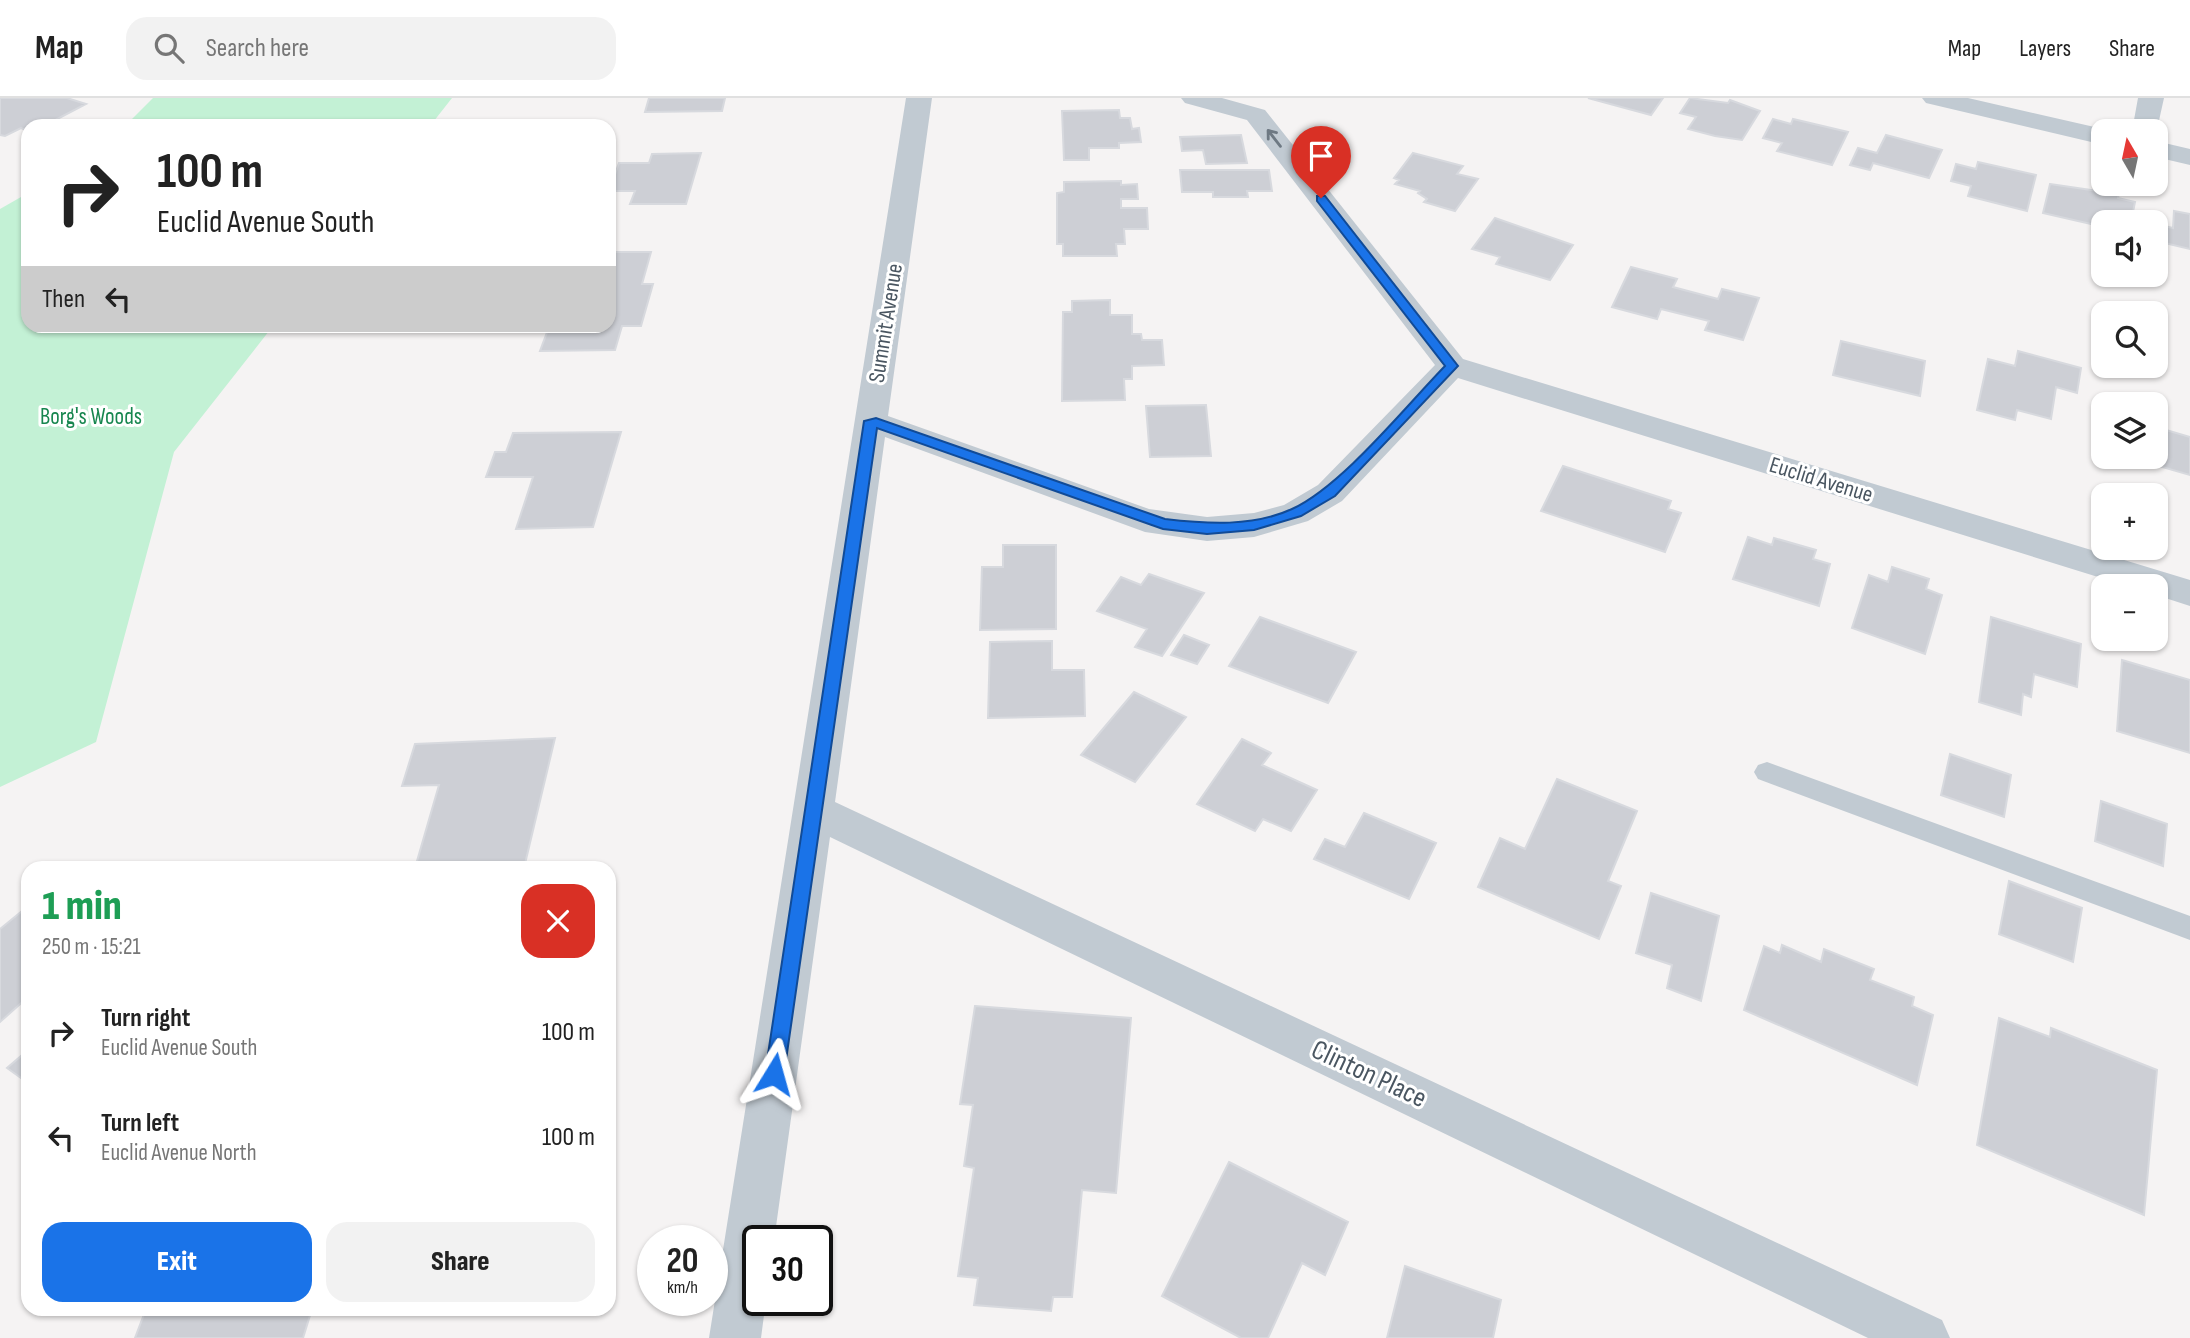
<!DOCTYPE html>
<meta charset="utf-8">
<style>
:root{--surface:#fff;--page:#f2f2f2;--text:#222;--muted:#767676;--line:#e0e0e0;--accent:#1a73e8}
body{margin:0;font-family:"Sofia Sans Condensed",sans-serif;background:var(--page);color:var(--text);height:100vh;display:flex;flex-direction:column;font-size:26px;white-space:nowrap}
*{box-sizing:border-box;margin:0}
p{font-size:23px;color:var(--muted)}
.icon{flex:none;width:38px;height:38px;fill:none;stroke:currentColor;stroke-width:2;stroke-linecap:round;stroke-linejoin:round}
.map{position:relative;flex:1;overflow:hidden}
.sheet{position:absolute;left:21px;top:763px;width:595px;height:455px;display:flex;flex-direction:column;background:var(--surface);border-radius:21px;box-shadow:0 2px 5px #0004}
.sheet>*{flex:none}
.guide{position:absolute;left:21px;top:21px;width:595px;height:214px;border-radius:21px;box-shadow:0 2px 5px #0004;background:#fff;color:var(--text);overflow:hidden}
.needle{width:46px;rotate:351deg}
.tools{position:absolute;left:2091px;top:21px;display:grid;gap:14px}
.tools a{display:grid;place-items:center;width:77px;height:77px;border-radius:14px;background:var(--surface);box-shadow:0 2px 5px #0004;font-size:35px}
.speed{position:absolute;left:637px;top:1127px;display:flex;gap:14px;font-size:35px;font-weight:700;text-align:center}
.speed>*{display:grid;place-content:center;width:91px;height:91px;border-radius:50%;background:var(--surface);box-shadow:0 2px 5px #0004;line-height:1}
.speed small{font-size:18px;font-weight:400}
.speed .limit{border:4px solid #111;border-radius:10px;background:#fff;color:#111}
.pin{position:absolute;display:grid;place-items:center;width:60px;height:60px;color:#fff;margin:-72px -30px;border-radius:50% 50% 50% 0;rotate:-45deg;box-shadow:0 0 7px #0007}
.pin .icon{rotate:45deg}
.me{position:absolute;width:77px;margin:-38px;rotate:8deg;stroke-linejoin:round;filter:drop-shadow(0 0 5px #0008)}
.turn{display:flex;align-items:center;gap:24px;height:147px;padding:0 21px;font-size:32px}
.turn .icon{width:91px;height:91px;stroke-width:2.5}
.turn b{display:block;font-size:49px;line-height:60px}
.then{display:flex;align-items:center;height:66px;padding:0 21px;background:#0003;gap:14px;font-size:26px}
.round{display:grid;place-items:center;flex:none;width:74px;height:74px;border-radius:21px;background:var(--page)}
.overview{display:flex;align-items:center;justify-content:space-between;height:119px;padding:0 21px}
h1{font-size:42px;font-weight:800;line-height:52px;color:#1e9e55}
.cta{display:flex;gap:14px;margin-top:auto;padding:14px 21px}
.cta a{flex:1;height:80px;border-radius:21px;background:var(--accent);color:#fff;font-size:28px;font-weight:800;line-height:80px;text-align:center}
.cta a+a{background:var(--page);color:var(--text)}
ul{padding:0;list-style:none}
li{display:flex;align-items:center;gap:21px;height:105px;padding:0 21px}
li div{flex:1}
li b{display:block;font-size:26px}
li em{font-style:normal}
header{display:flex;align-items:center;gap:42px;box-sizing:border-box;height:98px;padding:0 35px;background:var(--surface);border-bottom:2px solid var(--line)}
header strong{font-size:33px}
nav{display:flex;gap:38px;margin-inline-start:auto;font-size:24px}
.search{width:490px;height:63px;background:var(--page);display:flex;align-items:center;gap:18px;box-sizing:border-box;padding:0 24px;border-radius:21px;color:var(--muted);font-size:26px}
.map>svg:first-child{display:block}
</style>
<header>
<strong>Map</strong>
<div class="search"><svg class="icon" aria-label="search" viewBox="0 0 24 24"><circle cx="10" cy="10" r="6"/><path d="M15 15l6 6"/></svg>Search here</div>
<nav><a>Map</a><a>Layers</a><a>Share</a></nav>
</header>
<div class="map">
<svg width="2190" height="1240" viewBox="0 0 2190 1240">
<rect width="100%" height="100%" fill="#f5f3f3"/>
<!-- green -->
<path fill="#c3f1d5" d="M 153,0 L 452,0 L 430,28 L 125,28 Z
M 28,95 L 28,228 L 273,228 L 174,354 L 96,644 L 0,689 L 0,111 Z"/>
<!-- building -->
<path fill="#cdcfd5" stroke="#d7d9de" stroke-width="2" d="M 0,0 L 67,0 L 86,6 L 44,28 L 28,28 L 28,33 L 21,30 L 5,38 L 0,37 Z
M 649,0 L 725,0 L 722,13 L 645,14 Z
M 1588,0 L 1663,0 L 1651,17 Z
M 1690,0 L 1728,5 L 1730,2 L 1760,13 L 1742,42 L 1715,38 L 1688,31 L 1696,19 L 1680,15 Z
M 1119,12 L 1120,20 L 1130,20 L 1132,31 L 1139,30 L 1141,44 L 1119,45 L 1119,50 L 1089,50 L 1089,62 L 1064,62 L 1062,13 Z
M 1773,21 L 1791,26 L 1793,21 L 1848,34 L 1832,67 L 1777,53 L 1782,45 L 1763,40 Z
M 1241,37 L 1247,65 L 1206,66 L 1203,52 L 1182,53 L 1180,39 Z
M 1886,37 L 1942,52 L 1929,80 L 1873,65 L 1870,72 L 1850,67 L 1858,50 L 1877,55 Z
M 701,55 L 686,106 L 630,106 L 635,93 L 609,93 L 619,65 L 649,65 L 652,56 Z
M 1413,55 L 1463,68 L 1457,76 L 1478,81 L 1455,113 L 1424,104 L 1427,101 L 1418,95 L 1420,93 L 1395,86 L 1399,82 L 1394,80 Z
M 1978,64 L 2036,77 L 2027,113 L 1968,98 L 1971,88 L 1951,83 L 1956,66 L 1976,71 Z
M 1180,72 L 1269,72 L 1272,93 L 1247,93 L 1248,99 L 1213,99 L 1213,94 L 1182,94 Z
M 1121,83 L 1121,87 L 1137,86 L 1138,101 L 1121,101 L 1121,110 L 1147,110 L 1148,131 L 1124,131 L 1125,146 L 1116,146 L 1117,158 L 1063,158 L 1063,146 L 1057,146 L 1057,95 L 1064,94 L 1064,84 Z
M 2050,86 L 2119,96 L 2118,100 L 2135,104 L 2131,124 L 2104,124 L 2104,129 L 2043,115 Z
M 2174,113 L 2190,116 L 2190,151 L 2156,143 L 2156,126 L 2173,130 Z
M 1495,120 L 1573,147 L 1550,182 L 1496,166 L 1500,159 L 1472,151 Z
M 609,154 L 651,154 L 642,186 L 653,186 L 641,228 L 622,228 L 615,252 L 540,253 L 549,229 L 609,228 Z
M 1631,169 L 1677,181 L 1673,189 L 1718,201 L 1722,191 L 1759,200 L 1743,242 L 1705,232 L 1709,223 L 1661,211 L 1657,221 L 1612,209 Z
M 1110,202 L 1110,217 L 1132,217 L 1132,236 L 1141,236 L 1142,242 L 1162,242 L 1164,267 L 1132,268 L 1132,281 L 1124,281 L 1125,302 L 1062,303 L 1063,214 L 1072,214 L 1072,203 Z
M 1841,243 L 1925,263 L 1920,298 L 1833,277 Z
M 2018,253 L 2081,270 L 2077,295 L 2056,289 L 2051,321 L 2017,312 L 2015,322 L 1977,312 L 1988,261 L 2015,268 Z
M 1206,307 L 1211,358 L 1150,359 L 1146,308 Z
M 2156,329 L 2190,339 L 2190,377 L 2138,362 L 2137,367 L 2108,359 L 2156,359 Z
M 621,334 L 593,429 L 516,431 L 533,379 L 486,379 L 495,354 L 506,354 L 513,335 Z
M 1563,368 L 1671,403 L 1668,411 L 1681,415 L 1665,454 L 1541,413 Z
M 1748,439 L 1772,447 L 1774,440 L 1816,452 L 1813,461 L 1830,466 L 1819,508 L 1733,481 Z
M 1003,447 L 1056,447 L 1056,531 L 980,532 L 982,469 L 1003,469 Z
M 1892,469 L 1929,481 L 1926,491 L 1942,497 L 1925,556 L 1852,530 L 1869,477 L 1888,484 Z
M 1149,476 L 1204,495 L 1162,558 L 1135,549 L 1147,531 L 1097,513 L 1121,479 L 1141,487 Z
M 1260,519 L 1356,554 L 1328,605 L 1229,568 Z
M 1991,519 L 2081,546 L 2077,589 L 2034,576 L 2031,599 L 2023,596 L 2021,617 L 1979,604 Z
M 1184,537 L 1209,547 L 1197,566 L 1171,557 Z
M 1052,543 L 1052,572 L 1084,572 L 1085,618 L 988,620 L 990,544 Z
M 2122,562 L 2190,582 L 2190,655 L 2117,633 Z
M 1134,594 L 1186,619 L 1135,684 L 1081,657 Z
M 555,640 L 524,770 L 415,770 L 439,687 L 402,688 L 415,646 Z
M 1242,641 L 1271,655 L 1262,667 L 1317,692 L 1291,733 L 1263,721 L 1255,733 L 1197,706 Z
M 1950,656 L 2011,677 L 2004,719 L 1941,697 Z
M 1557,681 L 1637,713 L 1608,783 L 1621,788 L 1599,841 L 1478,789 L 1500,740 L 1525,751 Z
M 2101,703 L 2167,726 L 2163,768 L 2095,743 Z
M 1364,715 L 1436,745 L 1409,801 L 1314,761 L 1325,741 L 1345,749 Z
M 2009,783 L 2082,810 L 2073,864 L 1999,836 Z
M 1651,795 L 1719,818 L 1701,903 L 1667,890 L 1672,867 L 1636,855 Z
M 28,808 L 28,899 L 0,924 L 0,831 Z
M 1782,847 L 1821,864 L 1824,851 L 1874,871 L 1870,882 L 1914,899 L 1912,908 L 1933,917 L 1917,987 L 1744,912 L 1764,848 L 1780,855 Z
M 975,908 L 1131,920 L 1116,1095 L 1082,1092 L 1072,1199 L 1053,1199 L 1051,1213 L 974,1207 L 978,1180 L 958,1178 L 974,1070 L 964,1068 L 973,1007 L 960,1006 Z
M 1999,920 L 2050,939 L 2051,930 L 2157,972 L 2144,1117 L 1977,1047 Z
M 28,952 L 28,985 L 7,970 Z
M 1229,1064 L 1348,1124 L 1325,1177 L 1302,1165 L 1268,1240 L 1241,1240 L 1162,1198 Z
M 1405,1168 L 1501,1202 L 1493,1240 L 1387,1240 Z
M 146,1211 L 312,1211 L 303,1240 L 135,1240 Z"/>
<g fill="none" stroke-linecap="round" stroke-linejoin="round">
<!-- service -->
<path fill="#c1cad2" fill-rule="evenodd" d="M 1767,664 L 2190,818 L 2190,842 L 1758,681 L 1754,674 L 1758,667 Z"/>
<!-- minor -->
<path fill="#c1cad2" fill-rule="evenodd" d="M 906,0 L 932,0 L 888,318 L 1149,411 L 1207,419 L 1254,415 L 1284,407 L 1318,387 L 1435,267 L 1247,22 L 1185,5 L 1181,0 L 1222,0 L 1265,12 L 1463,261 L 2190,482 L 2190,508 L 2156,497 L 2156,488 L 2127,488 L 1458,280 L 1342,403 L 1308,423 L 1254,439 L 1207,443 L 1145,434 L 885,339 L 835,704 L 1942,1222 L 1950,1240 L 1868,1240 L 830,739 L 774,1143 L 758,1143 L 758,1202 L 766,1202 L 761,1240 L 709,1240 Z
M 1922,0 L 1968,0 L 2112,33 L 2104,33 L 2104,47 L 1926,5 Z
M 2138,0 L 2164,0 L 2156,36 L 2132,33 Z
M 2156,43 L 2190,51 L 2190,67 L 2156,59 Z"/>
</g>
<!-- one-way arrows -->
<defs><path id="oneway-shaft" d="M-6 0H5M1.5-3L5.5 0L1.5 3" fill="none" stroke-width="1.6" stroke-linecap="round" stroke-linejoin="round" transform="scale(1.75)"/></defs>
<use stroke="#6e7983" href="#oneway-shaft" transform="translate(1274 40) rotate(-128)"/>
<!-- route -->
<path fill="#1a73e8" stroke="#114b97" stroke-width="2" d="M 1317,98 L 1325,98 L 1458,268 L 1335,398 L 1301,418 L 1254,432 L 1207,436 L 1163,431 L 877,330 L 784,976 L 781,983 L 774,985 L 768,983 L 765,976 L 864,323 L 876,320 L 1165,421 C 1207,426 1253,429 1292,411 C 1342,388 1405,309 1445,268 L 1317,103 Z"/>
<g text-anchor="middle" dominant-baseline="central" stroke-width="6" stroke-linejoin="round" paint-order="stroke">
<!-- street labels -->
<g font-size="23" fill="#4a5661" stroke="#fff">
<text transform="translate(886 225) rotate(-81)">Summit Avenue</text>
<text transform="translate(1821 382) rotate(17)">Euclid Avenue</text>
</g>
<!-- park labels -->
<g font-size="23" fill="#17864f" stroke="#fff">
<text x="91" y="319">Borg's Woods</text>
</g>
<!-- near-street labels -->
<g font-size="28" fill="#4a5661" stroke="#fff">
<text transform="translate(1369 976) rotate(25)">Clinton Place</text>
</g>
</g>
</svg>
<div class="tools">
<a><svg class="needle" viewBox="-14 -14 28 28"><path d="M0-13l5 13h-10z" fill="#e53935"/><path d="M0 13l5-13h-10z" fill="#767676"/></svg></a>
<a><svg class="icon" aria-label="sound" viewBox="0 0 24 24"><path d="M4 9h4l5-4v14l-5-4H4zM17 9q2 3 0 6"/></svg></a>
<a><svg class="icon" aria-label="search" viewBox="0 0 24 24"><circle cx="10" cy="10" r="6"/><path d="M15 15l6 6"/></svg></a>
<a><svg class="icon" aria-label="layers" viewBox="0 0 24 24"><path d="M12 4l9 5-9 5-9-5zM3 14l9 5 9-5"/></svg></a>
<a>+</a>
<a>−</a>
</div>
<div class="speed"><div>20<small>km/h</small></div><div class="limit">30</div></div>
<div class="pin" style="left:1321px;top:100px;background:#d93025"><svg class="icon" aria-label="arrive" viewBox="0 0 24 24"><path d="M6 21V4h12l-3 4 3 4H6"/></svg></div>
<svg class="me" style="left:774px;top:976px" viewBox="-20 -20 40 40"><path d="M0-17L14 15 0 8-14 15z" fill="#1a73e8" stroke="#fff" stroke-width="4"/></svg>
<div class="guide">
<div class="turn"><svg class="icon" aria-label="right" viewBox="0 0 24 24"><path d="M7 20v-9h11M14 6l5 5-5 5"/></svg><div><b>100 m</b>Euclid Avenue South</div></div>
<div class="then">Then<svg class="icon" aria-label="left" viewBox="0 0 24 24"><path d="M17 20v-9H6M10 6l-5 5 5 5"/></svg></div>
</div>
<section class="sheet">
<div class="overview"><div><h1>1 min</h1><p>250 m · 15:21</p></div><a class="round" style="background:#d93025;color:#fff"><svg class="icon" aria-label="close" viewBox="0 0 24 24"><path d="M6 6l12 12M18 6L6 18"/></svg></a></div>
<ul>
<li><svg class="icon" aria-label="right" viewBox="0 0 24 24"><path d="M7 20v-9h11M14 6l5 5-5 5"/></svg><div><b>Turn right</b><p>Euclid Avenue South</p></div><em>100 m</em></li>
<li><svg class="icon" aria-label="left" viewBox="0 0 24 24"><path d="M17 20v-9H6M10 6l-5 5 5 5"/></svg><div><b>Turn left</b><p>Euclid Avenue North</p></div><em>100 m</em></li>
</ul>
<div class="cta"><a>Exit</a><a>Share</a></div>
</section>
</div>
